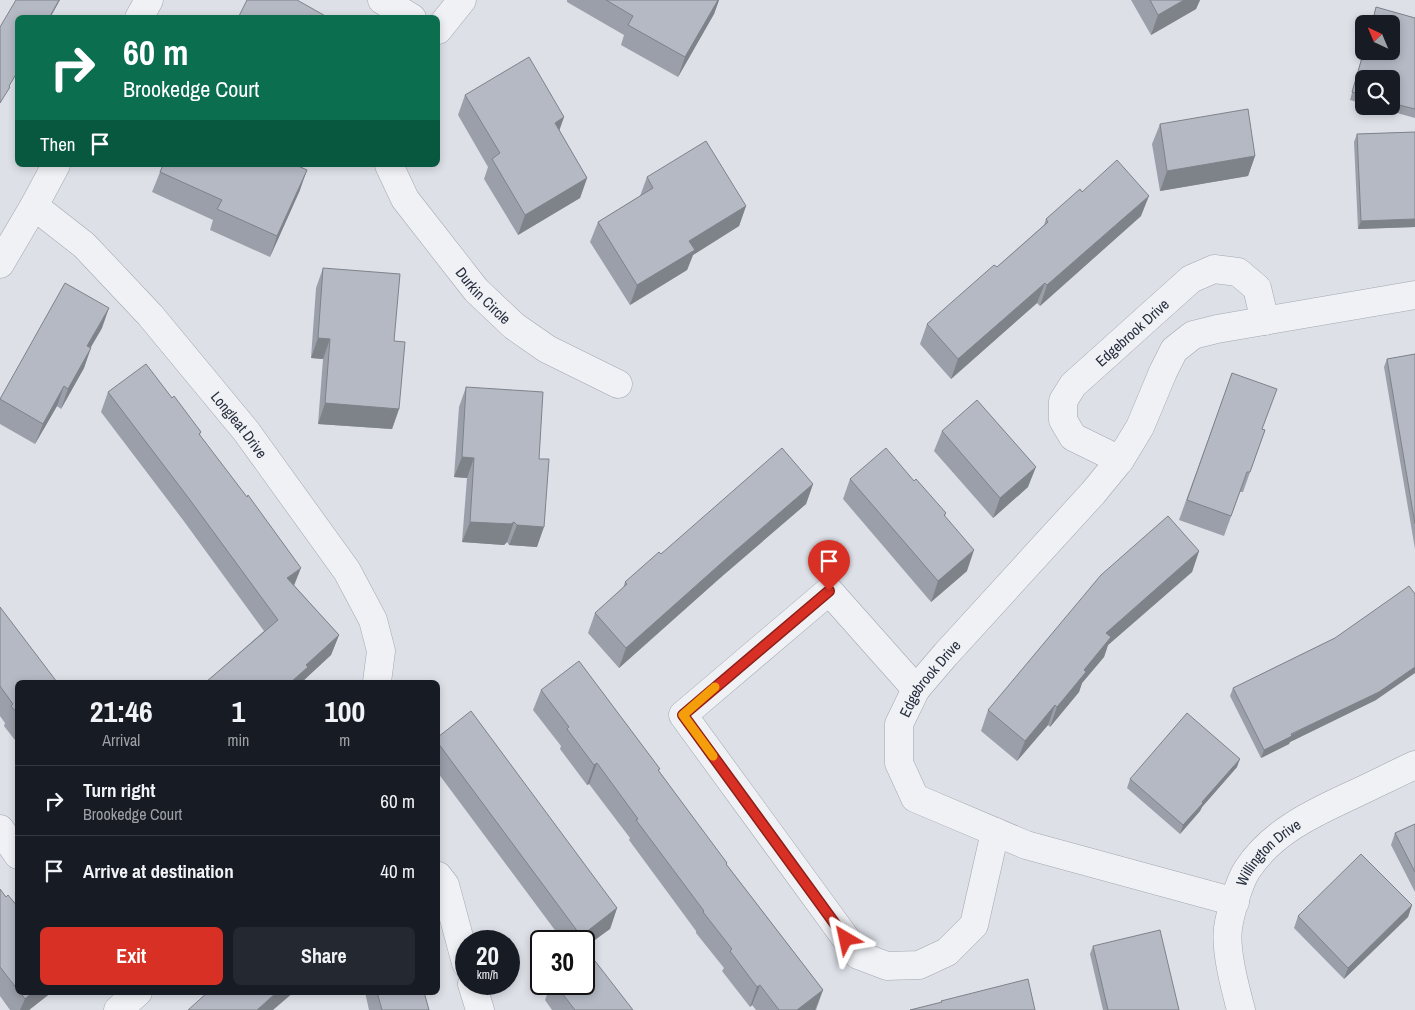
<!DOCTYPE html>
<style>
:root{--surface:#171b24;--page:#242831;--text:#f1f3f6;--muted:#9ea1a6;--line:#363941;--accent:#d93025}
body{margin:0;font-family:"Archivo Narrow",sans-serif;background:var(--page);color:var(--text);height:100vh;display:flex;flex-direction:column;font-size:19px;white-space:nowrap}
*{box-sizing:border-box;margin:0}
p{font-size:16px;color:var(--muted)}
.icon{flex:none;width:28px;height:28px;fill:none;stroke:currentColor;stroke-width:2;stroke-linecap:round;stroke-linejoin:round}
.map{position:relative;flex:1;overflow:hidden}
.drawer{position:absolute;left:15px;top:680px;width:425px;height:315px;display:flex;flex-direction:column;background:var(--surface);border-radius:8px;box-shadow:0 2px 8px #0003}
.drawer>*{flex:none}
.hud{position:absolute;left:15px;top:15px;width:425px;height:152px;border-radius:8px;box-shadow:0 2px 8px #0003;background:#0b6e4f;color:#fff;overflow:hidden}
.needle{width:32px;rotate:316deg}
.buttons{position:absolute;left:1355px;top:15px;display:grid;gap:10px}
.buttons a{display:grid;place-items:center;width:45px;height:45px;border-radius:8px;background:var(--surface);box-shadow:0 2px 8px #0003;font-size:25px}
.speed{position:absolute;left:455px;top:930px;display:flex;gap:10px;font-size:25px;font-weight:700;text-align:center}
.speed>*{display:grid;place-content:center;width:65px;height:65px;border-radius:50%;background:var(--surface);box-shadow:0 2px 8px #0003;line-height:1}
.speed small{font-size:12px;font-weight:400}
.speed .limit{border:2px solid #111;border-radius:8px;background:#fff;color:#111}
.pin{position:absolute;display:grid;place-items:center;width:42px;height:42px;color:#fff;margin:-51px -21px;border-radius:50% 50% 50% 0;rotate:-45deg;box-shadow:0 0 5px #0007}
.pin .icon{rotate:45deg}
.me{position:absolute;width:55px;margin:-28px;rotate:324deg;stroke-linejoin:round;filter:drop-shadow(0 0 4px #0008)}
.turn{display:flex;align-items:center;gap:18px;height:105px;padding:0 25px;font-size:22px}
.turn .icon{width:65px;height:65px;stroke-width:2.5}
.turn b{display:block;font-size:35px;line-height:42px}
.then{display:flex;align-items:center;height:48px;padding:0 25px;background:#0003;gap:10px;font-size:19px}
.eta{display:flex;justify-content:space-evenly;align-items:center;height:85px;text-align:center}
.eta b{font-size:30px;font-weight:700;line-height:35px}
.primary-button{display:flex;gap:10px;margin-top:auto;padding:10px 25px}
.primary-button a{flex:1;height:58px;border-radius:8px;background:var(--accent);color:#fff;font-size:20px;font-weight:700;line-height:58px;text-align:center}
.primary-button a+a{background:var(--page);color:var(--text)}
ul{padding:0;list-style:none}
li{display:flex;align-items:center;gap:15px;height:70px;padding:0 25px;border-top:1px solid var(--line)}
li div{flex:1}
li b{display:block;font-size:19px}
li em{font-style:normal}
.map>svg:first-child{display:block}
</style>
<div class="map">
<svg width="1415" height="1010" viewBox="0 0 1415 1010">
<rect width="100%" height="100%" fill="#dde0e7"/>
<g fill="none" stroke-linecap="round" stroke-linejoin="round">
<defs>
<g id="minor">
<path d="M 382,0 L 412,18"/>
<path d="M 139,18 L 149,0"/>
<path d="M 438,30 L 462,0"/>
<path id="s1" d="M 389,165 L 405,199 L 476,290 L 514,326 L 547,349 L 618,384"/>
<path id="s2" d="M 34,206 L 84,245 L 150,315 L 246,431 L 347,571 L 373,620 L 381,651 L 377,682"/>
<path d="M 0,264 L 34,206 L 56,165"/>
<path id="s3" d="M 1120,460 L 1073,437 L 1063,420 L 1063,401 L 1073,385 L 1191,279 L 1214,269 L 1238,272 L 1257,288 L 1265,321"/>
<path d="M 916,689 L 829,591 L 683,715 L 858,955 L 887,966 L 919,965 L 947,952 L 974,925 L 995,832"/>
<path d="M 0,829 L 18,855"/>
<path d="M 438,876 L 445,885 L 466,963"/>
<path id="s4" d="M 1235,902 L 1026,845 L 915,798 L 899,763 L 899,724 L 916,689 L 946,654 L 1093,493 L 1120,460 L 1140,427 L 1163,372 L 1174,350 L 1193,335 L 1217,329 L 1415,295"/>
<path d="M 472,984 L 480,1010"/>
<path d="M 118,1010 L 138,992"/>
<path id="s5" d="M 1241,1010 C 1235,987 1225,951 1228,928 C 1230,914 1239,882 1247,870 C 1271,833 1311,814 1350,796 C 1372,786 1393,775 1415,765"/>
</g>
</defs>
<!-- minor casing -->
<use href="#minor" stroke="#a2a7b1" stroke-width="29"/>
<!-- minor -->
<use href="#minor" stroke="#f0f1f5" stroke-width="28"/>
</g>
<!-- wall -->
<path fill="#9b9fa9" d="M 567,0 L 719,0 L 714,14 L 678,77 L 621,45 L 624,35 L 567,2 Z
M 1131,0 L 1200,0 L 1196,9 L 1151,35 Z
M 1376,7 L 1415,18 L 1415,118 L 1372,106 L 1391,106 L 1391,79 L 1364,79 L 1364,104 L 1350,100 L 1364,49 L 1364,51 L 1391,24 L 1371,24 Z
M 465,95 L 564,117 L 559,130 L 587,178 L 580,198 L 518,235 L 484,179 L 488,167 L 458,115 Z
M 1160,124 L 1255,156 L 1248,176 L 1160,191 L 1152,144 Z
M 1415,132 L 1415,227 L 1358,229 L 1354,142 L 1357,134 Z
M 160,172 L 300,190 L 270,257 L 210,230 L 213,220 L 152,192 Z
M 647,177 L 746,206 L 739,226 L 693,255 L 687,270 L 630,305 L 590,242 L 598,222 L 640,196 Z
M 1082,192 L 1141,216 L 1040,306 L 1037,303 L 951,379 L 920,344 L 927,324 L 997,267 L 1044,225 L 1046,219 Z
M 323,268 L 394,341 L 399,409 L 392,429 L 318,424 L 323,359 L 311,358 L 316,288 Z
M 102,328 L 90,348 L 84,368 L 61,409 L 57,406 L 35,444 L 0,424 L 0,399 Z
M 1415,354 L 1415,549 L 1384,367 L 1387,359 Z
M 1232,373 L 1262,429 L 1265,430 L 1243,492 L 1240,492 L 1224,536 L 1179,520 Z
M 466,387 L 539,459 L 537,547 L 509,545 L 507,542 L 504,545 L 462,542 L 467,478 L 454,477 L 459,407 Z
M 108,392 L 172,398 L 201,432 L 200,435 L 294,585 L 339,635 L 331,655 L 304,680 L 303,682 L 206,682 L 264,631 L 183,520 L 101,412 Z
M 942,431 L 1028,487 L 993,518 L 934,451 Z
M 850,479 L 914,481 L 946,513 L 945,516 L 967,571 L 931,602 L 843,499 Z
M 813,484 L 806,504 L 720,578 L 619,668 L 588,633 L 595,613 L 623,588 L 625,582 L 661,554 Z
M 1199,551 L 1192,572 L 1108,645 L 1104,657 L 1082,683 L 1079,692 L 1050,727 L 1048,725 L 1017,761 L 981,731 L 988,710 Z
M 0,607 L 18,682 L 18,744 L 4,726 L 5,723 L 0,716 Z
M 1335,638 L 1376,700 L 1290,742 L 1289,744 L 1261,758 L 1230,696 L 1233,688 Z
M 541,690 L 659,771 L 727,865 L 823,990 L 816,1010 L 756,1010 L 752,1005 L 750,1007 L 722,971 L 724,968 L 696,933 L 696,931 L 629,840 L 630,838 L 589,784 L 587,785 L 560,749 L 561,746 L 533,710 Z
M 438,737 L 617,908 L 610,929 L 584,941 L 563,941 L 438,773 Z
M 1237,767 L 1202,807 L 1200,811 L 1180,834 L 1127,788 L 1130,779 Z
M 1415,824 L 1415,892 L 1391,845 L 1395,833 Z
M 0,889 L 6,897 L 18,907 L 18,992 L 52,992 L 29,1010 L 10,1010 L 0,996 Z
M 1412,905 L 1408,917 L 1344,979 L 1294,928 L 1298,916 Z
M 1093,946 L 1179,1010 L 1103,1010 L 1090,954 Z
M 551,984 L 584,984 L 633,1010 L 552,1010 L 545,1000 Z
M 365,992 L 424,992 L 429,1010 L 369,1010 Z"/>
<!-- shaded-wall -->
<path fill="#7e8289" d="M 59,0 L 60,0 L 50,18 L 49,18 Z
M 718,0 L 719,0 L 714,14 L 678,77 L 685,57 Z
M 1184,0 L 1200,0 L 1196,9 L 1151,35 L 1158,15 Z
M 564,117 L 557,137 L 555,123 Z
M 1255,156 L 1248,176 L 1160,191 L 1167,171 Z
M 307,170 L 300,190 L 270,257 L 277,236 Z
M 587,178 L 580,198 L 518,235 L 525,215 Z
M 1149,196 L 1141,216 L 1040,306 L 1047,285 Z
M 746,206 L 739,226 L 693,255 L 687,270 L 630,305 L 637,285 L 689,241 Z
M 1415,219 L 1415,227 L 1358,229 L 1361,221 Z
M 1045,283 L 1037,303 L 951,379 L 958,359 Z
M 109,308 L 102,328 L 80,366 L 87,346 Z
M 318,338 L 330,339 L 323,359 L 311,358 Z
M 91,348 L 84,368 L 61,409 L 68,389 Z
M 64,386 L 57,406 L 35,444 L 43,424 Z
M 325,403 L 399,409 L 392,429 L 318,424 Z
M 462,457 L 474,458 L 467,478 L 454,477 Z
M 1036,467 L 1028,487 L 993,518 L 1000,498 Z
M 813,484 L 806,504 L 720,578 L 619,668 L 626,648 L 727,558 Z
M 470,522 L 514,522 L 507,542 L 504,545 L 462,542 Z
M 517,525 L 544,527 L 537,547 L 509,545 Z
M 974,550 L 967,571 L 931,602 L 938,581 Z
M 1199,551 L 1192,572 L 1108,645 L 1104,657 L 1082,683 L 1079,692 L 1050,727 L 1057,707 L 1084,670 L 1106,633 Z
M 301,568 L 293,588 L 287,578 Z
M 339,635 L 331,655 L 304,680 L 303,682 L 291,682 L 306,665 Z
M 1415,667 L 1415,673 L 1376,700 L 1290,742 L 1289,744 L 1261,758 L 1264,750 Z
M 1055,705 L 1048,725 L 1017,761 L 1025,741 Z
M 1240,759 L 1237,767 L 1202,807 L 1200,811 L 1180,834 L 1183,825 L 1202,802 Z
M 597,763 L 589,784 L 587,785 L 594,765 Z
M 1412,905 L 1408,917 L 1344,979 L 1348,968 Z
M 617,908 L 610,929 L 584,948 L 584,941 L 579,941 L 581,936 Z
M 760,985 L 752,1005 L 750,1007 L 757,987 Z
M 823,990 L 815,1010 L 797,1010 Z
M 33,992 L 52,992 L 29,1010 L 20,1010 L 25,999 Z
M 277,992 L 294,992 L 273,1010 L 257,1010 Z"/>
<!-- building -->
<path fill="#b4b9c4" stroke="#7e8289" d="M 16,0 L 59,0 L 49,18 L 18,18 L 18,71 L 9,86 L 10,87 L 0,103 L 0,27 Z
M 247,0 L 297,0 L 329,18 L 238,18 Z
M 606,0 L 718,0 L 685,57 L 628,25 L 633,16 Z
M 1150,0 L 1184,0 L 1158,15 Z
M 1376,7 L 1415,18 L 1415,109 L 1391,103 L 1391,79 L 1364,79 L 1364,95 L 1352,92 L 1364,51 L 1391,51 L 1391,24 L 1372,24 Z
M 529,57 L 564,117 L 555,123 L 587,178 L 525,215 L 492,159 L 500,153 L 465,95 Z
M 1248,109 L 1255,156 L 1167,171 L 1160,124 Z
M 1415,132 L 1415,219 L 1361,221 L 1357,134 Z
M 706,141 L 746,206 L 689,241 L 695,250 L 637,285 L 598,222 L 653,188 L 647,177 Z
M 1117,160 L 1149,196 L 1047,285 L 1045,283 L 958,359 L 927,324 L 994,265 L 997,267 L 1048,222 L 1046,219 L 1080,189 L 1082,192 Z
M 163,165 L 296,165 L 307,170 L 277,236 L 217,209 L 222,200 L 160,172 Z
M 323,268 L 400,274 L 394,341 L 405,342 L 399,409 L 325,403 L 330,339 L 318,338 Z
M 65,283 L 109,308 L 87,346 L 91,348 L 68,389 L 64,386 L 43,424 L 0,399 Z
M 1415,354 L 1415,524 L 1387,359 Z
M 146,364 L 172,398 L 174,396 L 201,432 L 199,434 L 247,497 L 248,495 L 301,568 L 287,578 L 339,635 L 306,665 L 308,667 L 291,682 L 206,682 L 278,620 L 190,500 L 108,392 Z
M 1232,373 L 1277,389 L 1262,429 L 1265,430 L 1250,472 L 1247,472 L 1231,516 L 1187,500 Z
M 466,387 L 543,392 L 539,459 L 549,459 L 544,527 L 517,525 L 514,522 L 511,524 L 470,522 L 474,458 L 462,457 Z
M 977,400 L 1036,467 L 1000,498 L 942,431 Z
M 782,448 L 813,484 L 727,558 L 626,648 L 595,613 L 627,584 L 625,582 L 659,552 L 661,554 Z
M 886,448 L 914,481 L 916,479 L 946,513 L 944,515 L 974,550 L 938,581 L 850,479 Z
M 1168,516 L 1199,551 L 1106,633 L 1111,637 L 1084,670 L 1086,672 L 1057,707 L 1055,705 L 1025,741 L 988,710 L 1101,575 Z
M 1409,586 L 1415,594 L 1415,667 L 1379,692 L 1291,734 L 1292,736 L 1264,750 L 1233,688 L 1335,638 Z
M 0,607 L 57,682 L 18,682 L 18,714 L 11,706 L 13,704 L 0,686 Z
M 579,661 L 660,769 L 658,770 L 727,863 L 726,864 L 823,990 L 797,1010 L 779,1010 L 760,985 L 757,987 L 730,951 L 732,949 L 703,912 L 704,911 L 636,820 L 638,819 L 597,763 L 594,765 L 567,729 L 569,727 L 541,690 Z
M 471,711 L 617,908 L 581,936 L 438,743 L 438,737 Z
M 1187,713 L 1240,759 L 1202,802 L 1203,803 L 1183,825 L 1130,779 Z
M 1415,824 L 1415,872 L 1395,833 Z
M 1361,854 L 1412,905 L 1348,968 L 1298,916 Z
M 0,889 L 6,897 L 8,895 L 18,907 L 18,990 L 0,967 Z
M 1160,930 L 1179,1010 L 1108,1010 L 1093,946 Z
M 588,952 L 633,1010 L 575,1010 L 555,984 L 584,984 L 584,956 Z
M 1028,979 L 1035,1010 L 910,1010 L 942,1002 L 941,1001 Z
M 20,992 L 33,992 L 25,999 Z
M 208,992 L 277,992 L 257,1010 L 188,1010 Z
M 377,992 L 424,992 L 429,1010 L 382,1010 Z"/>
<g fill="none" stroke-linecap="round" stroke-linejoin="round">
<defs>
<path id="route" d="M 829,591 L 683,715 L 846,939"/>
</defs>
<!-- route casing -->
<use href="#route" stroke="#8d1f18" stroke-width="12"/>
<!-- route -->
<use href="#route" stroke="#d93025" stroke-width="9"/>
<!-- slow -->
<path stroke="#f59e0b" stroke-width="9" d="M 713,756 L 683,715 L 715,687"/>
</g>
<g text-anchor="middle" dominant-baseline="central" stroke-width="4" stroke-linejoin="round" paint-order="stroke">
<!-- street labels -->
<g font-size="15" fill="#262e3e" stroke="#eceff5">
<text stroke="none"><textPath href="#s1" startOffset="162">Durkin Circle</textPath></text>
<text stroke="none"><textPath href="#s3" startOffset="189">Edgebrook Drive</textPath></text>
<text stroke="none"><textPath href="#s2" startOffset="301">Longleat Drive</textPath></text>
<text stroke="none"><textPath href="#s4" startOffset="470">Edgebrook Drive</textPath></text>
<text stroke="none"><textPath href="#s5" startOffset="172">Willington Drive</textPath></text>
</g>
</g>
</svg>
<div class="buttons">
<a><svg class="needle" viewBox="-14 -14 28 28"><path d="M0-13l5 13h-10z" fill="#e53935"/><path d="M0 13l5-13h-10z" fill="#9ea1a6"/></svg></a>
<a><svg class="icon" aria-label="search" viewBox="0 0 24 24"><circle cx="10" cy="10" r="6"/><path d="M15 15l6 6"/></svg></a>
</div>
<div class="speed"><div>20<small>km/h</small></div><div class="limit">30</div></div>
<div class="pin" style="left:829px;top:591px;background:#d93025"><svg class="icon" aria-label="arrive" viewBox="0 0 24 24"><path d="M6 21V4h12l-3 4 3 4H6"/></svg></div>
<svg class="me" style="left:846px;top:939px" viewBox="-20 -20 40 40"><path d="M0-17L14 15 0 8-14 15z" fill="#d93025" stroke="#fff" stroke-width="4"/></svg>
<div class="hud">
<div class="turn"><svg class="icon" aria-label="right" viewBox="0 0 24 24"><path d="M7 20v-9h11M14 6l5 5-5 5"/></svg><div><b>60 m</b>Brookedge Court</div></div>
<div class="then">Then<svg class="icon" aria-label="arrive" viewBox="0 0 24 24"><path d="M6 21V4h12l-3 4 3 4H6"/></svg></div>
</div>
<section class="drawer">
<div class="eta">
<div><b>21:46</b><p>Arrival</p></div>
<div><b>1</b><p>min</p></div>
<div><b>100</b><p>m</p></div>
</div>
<ul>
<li><svg class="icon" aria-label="right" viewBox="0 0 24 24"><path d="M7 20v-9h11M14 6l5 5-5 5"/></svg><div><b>Turn right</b><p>Brookedge Court</p></div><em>60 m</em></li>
<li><svg class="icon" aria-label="arrive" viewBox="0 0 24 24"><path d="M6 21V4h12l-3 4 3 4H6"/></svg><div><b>Arrive at destination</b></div><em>40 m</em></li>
</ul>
<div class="primary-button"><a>Exit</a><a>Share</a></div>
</section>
</div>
